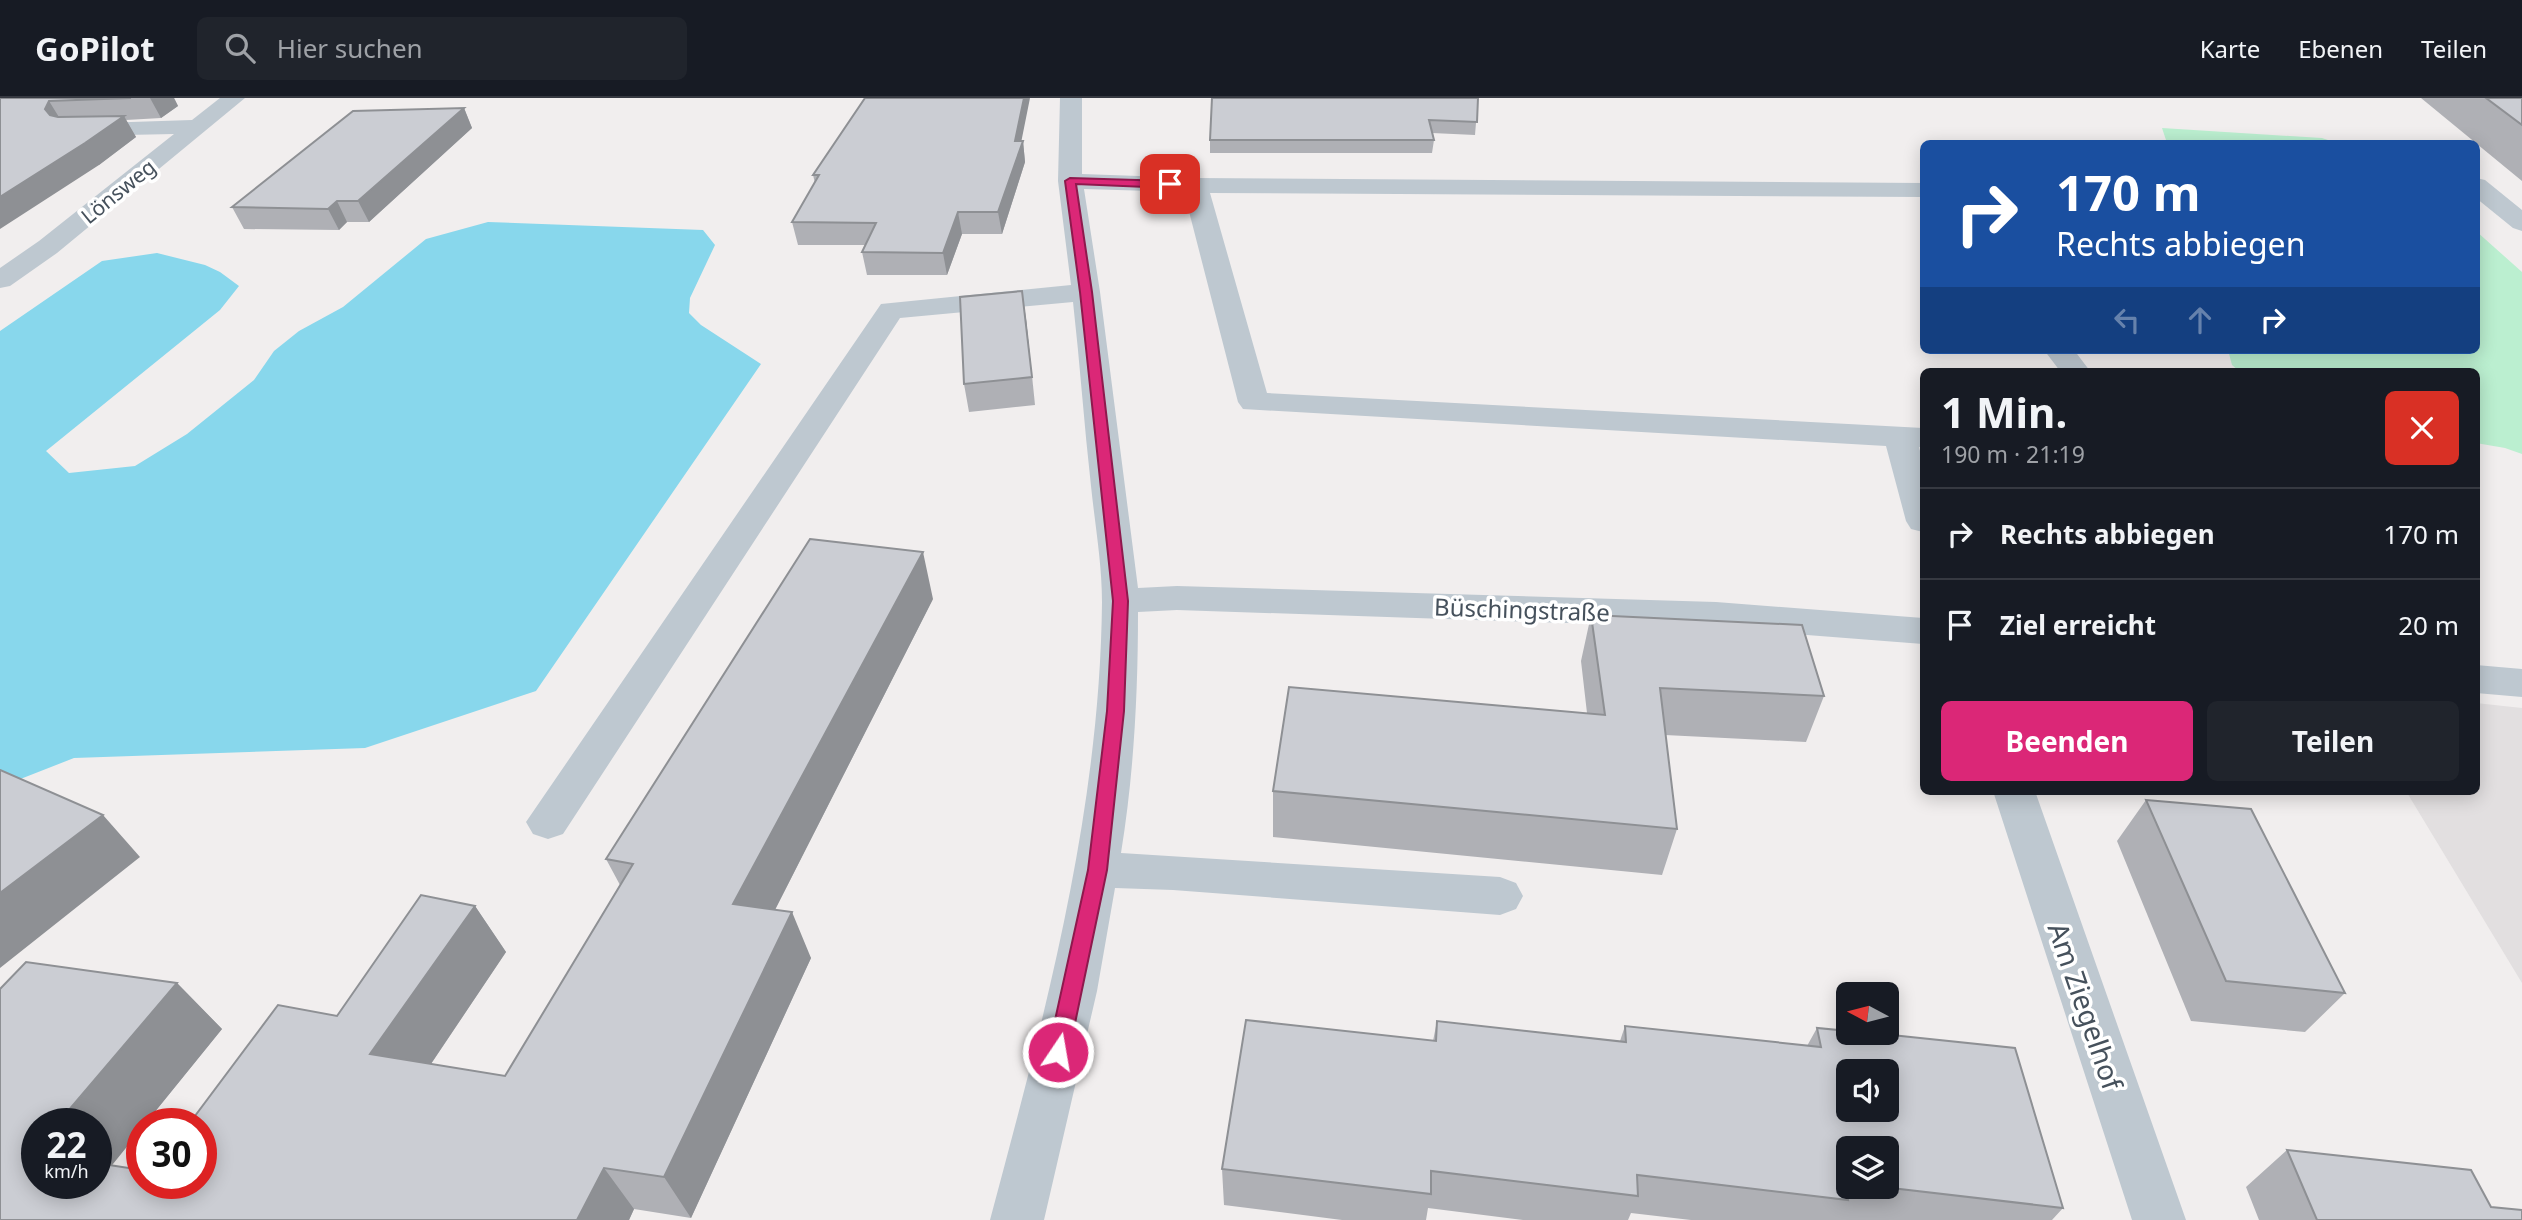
<!DOCTYPE html>
<html lang="de">
<meta charset="utf-8">
<style>
:root{--surface:#171b24;--page:#20242c;--text:#f1f3f6;--muted:#9ea1a6;--line:#363941;--accent:#db2777}
body{margin:0;font-family:"Noto Sans",sans-serif;background:var(--page);color:var(--text);height:100vh;display:flex;flex-direction:column;font-size:26px;white-space:nowrap}
*{box-sizing:border-box;margin:0}
p{font-size:23px;color:var(--muted)}
.icon{flex:none;width:38px;height:38px;fill:none;stroke:currentColor;stroke-width:2;stroke-linecap:round;stroke-linejoin:round}
.map{position:relative;flex:1;overflow:hidden}
.drawer{position:absolute;left:1920px;top:270px;width:560px;height:427px;display:flex;flex-direction:column;background:var(--surface);border-radius:10px;box-shadow:0 4px 18px #0003}
.drawer>*{flex:none}
.banner{position:absolute;left:1920px;top:42px;width:560px;height:214px;border-radius:10px;box-shadow:0 4px 18px #0003;background:#1a4fa0;color:#fff;overflow:hidden}
.needle{width:46px;rotate:277deg}
.controls{position:absolute;left:1836px;top:884px;display:grid;gap:14px}
.controls a{display:grid;place-items:center;width:63px;height:63px;border-radius:10px;background:var(--surface);box-shadow:0 4px 18px #0003;font-size:35px}
.speed{position:absolute;left:21px;top:1010px;display:flex;gap:14px;font-size:35px;font-weight:700;text-align:center}
.speed>*{display:grid;place-content:center;width:91px;height:91px;border-radius:50%;background:var(--surface);box-shadow:0 4px 18px #0003;line-height:1}
.speed small{font-size:18px;font-weight:400}
.speed .limit{border:10px solid #d22;background:#fff;color:#111}
.pin{position:absolute;display:grid;place-items:center;width:60px;height:60px;color:#fff;margin:-30px;border-radius:14px;box-shadow:0 4px 10px #0006}
.me{position:absolute;width:77px;margin:-38px;rotate:12deg;stroke-linejoin:round;filter:drop-shadow(0 0 5px #0008)}
.turn{display:flex;align-items:center;gap:24px;height:147px;padding:0 21px;font-size:32px}
.turn .icon{width:91px;height:91px;stroke-width:2.5}
.turn b{display:block;font-size:49px;line-height:60px}
.lanes{display:flex;align-items:center;height:66px;padding:0 21px;background:#0003;justify-content:center;gap:35px;direction:ltr}
.lanes .off{opacity:.35}
.round{display:grid;place-items:center;flex:none;width:74px;height:74px;border-radius:10px;background:var(--page)}
.headline{display:flex;align-items:center;justify-content:space-between;height:119px;padding:0 21px}
h1{font-size:42px;font-weight:700;line-height:52px}
.cta{display:flex;gap:14px;margin-top:auto;padding:14px 21px}
.cta a{flex:1;height:80px;border-radius:10px;background:var(--accent);color:#fff;font-size:28px;font-weight:700;line-height:80px;text-align:center}
.cta a+a{background:var(--page);color:var(--text)}
ul{padding:0;list-style:none}
li{display:flex;align-items:center;gap:21px;height:91px;padding:0 21px;border-top:2px solid var(--line)}
li div{flex:1}
li b{display:block;font-size:26px}
li em{font-style:normal}
header{display:flex;align-items:center;gap:42px;box-sizing:border-box;height:98px;padding:0 35px;background:var(--surface);border-bottom:2px solid var(--line)}
header strong{font-size:33px}
nav{display:flex;gap:38px;margin-inline-start:auto;font-size:24px}
.search{width:490px;height:63px;background:var(--page);display:flex;align-items:center;gap:18px;box-sizing:border-box;padding:0 24px;border-radius:10px;color:var(--muted);font-size:26px}
.map>svg:first-child{display:block}
</style>
<header>
<strong>GoPilot</strong>
<div class="search"><svg class="icon" aria-label="search" viewBox="0 0 24 24"><circle cx="10" cy="10" r="6"/><path d="M15 15l6 6"/></svg>Hier suchen</div>
<nav><a>Karte</a><a>Ebenen</a><a>Teilen</a></nav>
</header>
<div class="map">
<svg width="2522" height="1122" viewBox="0 0 2522 1122">
<rect width="100%" height="100%" fill="#f1eeee"/>
<!-- education -->
<path fill="#e2dfe0" d="M 2476,605 L 2522,610 L 2522,885 L 2406,693 L 2476,693 Z"/>
<!-- green -->
<path fill="#bbefd0" d="M 2162,30 L 2322,40 L 2337,45 L 2167,45 Z
M 2476,133 L 2522,174 L 2522,356 L 2505,350 L 2476,345 L 2476,273 L 2239,273 L 2232,267 L 2228,252 L 2476,252 Z"/>
<!-- water -->
<path fill="#88d7ec" d="M 488,124 L 703,132 L 715,147 L 690,200 L 689,215 L 701,227 L 761,266 L 536,593 L 365,650 L 74,660 L 0,689 L 0,233 L 102,163 L 157,155 L 205,167 L 220,174 L 239,188 L 220,212 L 46,353 L 69,375 L 135,368 L 187,336 L 254,282 L 274,253 L 299,233 L 343,209 L 426,141 Z"/>
<g fill="none" stroke-linecap="round" stroke-linejoin="round">
<!-- minor -->
<path fill="#bec8d0" fill-rule="evenodd" d="M 220,0 L 245,0 L 57,155 L 10,188 L 0,190 L 0,170 L 39,143 L 174,36 L 78,38 L 70,36 L 66,31 L 70,26 L 192,22 Z
M 1060,0 L 1082,0 L 1082,76 L 1195,80 L 1923,85 L 1923,99 L 1210,95 L 1267,295 L 1923,330 L 1923,350 L 1919,349 L 1923,365 L 1923,434 L 1911,431 L 1906,423 L 1886,348 L 1243,311 L 1238,304 L 1184,94 L 1084,91 L 1100,194 L 1138,490 L 1177,488 L 1716,504 L 1923,520 L 1923,546 L 1716,530 L 1177,512 L 1138,514 C 1138,595 1134,675 1121,755 L 1500,779 L 1516,785 L 1523,798 L 1516,811 L 1500,817 L 1173,792 L 1115,790 L 1097,893 L 1044,1122 L 990,1122 C 1044,920 1100,715 1102,504 C 1102,465 1095,427 1091,388 C 1084,327 1080,265 1073,204 L 900,220 L 563,736 L 548,741 L 533,736 L 526,724 L 881,206 L 1071,187 L 1058,83 Z
M 2476,80 L 2485,82 L 2522,112 L 2522,133 L 2513,130 L 2476,100 Z
M 2044,252 L 2074,252 L 2090,273 L 2060,273 Z
M 2476,567 L 2522,571 L 2522,599 L 2476,595 Z
M 1993,693 L 2035,693 L 2186,1122 L 2132,1122 Z"/>
</g>
<!-- wall -->
<path fill="#afb0b5" fill-rule="evenodd" d="M 0,0 L 174,0 L 178,8 L 161,20 L 126,22 L 136,39 L 99,67 Z
M 1478,0 L 1475,37 L 1432,35 L 1434,42 L 1432,55 L 1210,55 L 1210,42 Z
M 2421,0 L 2522,0 L 2522,83 Z
M 464,10 L 472,30 L 369,124 L 347,124 L 339,132 L 244,131 L 232,109 Z
M 1022,43 L 1023,43 L 1025,64 L 1002,136 L 962,136 L 947,177 L 867,177 L 862,154 L 865,147 L 798,147 L 792,124 L 815,85 L 813,77 Z
M 1026,221 L 1035,307 L 969,314 L 964,286 Z
M 933,501 L 775,812 L 811,860 L 691,1120 L 634,1111 L 629,1122 L 0,1122 L 177,885 L 222,931 L 145,1026 L 142,1026 L 142,1030 L 111,1067 L 142,1085 L 337,918 L 475,808 L 506,854 L 431,966 L 505,978 L 620,787 L 606,761 Z
M 1591,517 L 1824,598 L 1806,644 L 1665,637 L 1677,731 L 1662,777 L 1273,739 L 1273,693 L 1587,615 L 1581,563 Z
M 2146,702 L 2345,895 L 2305,934 L 2191,923 L 2117,743 Z
M 1437,923 L 1620,943 L 1625,928 L 1807,948 L 1817,930 L 2063,1110 L 2052,1122 L 1691,1122 L 1631,1115 L 1628,1122 L 1523,1122 L 1428,1110 L 1426,1122 L 1342,1122 L 1224,1107 L 1222,1071 L 1433,943 ZM 1848,1050 L 1886,1088 L 1848,1088 Z
M 2287,1052 L 2491,1109 L 2522,1122 L 2259,1122 L 2246,1089 Z"/>
<!-- shaded-wall -->
<path fill="#8e9094" d="M 150,0 L 174,0 L 178,8 L 161,20 Z
M 1024,0 L 1030,0 L 1020,50 L 1023,43 L 1025,64 L 1002,136 L 998,114 Z
M 49,3 L 62,24 L 58,33 L 45,11 Z
M 464,10 L 472,30 L 369,124 L 358,103 Z
M 124,18 L 136,39 L 99,67 L 0,131 L 0,99 Z
M 337,103 L 347,124 L 339,132 L 328,111 Z
M 958,114 L 962,136 L 947,177 L 943,155 Z
M 1022,193 L 1026,221 L 1035,307 L 1032,279 Z
M 923,454 L 933,501 L 754,853 L 733,806 Z
M 103,717 L 140,759 L 0,870 L 0,795 Z
M 475,808 L 506,854 L 408,1000 L 370,956 Z
M 792,814 L 811,860 L 691,1120 L 664,1079 Z
M 177,885 L 222,931 L 145,1026 L 142,1026 L 142,1030 L 88,1097 L 96,1085 L 96,1026 L 57,1026 Z
M 604,1070 L 634,1111 L 629,1122 L 577,1122 Z"/>
<!-- building -->
<path fill="#cbcdd3" stroke="#8e9094" stroke-width="2" fill-rule="evenodd" d="M 0,0 L 131,0 L 49,3 L 45,11 L 50,17 L 58,19 L 124,18 L 85,45 L 0,99 Z
M 865,0 L 1024,0 L 1015,43 L 1023,43 L 998,114 L 958,114 L 943,155 L 862,154 L 876,125 L 792,124 L 819,77 L 813,77 Z
M 1212,0 L 1478,0 L 1477,24 L 1429,22 L 1434,42 L 1210,42 Z
M 2486,0 L 2522,0 L 2522,27 Z
M 464,10 L 358,103 L 337,103 L 328,111 L 232,109 L 353,13 Z
M 1022,193 L 1032,279 L 964,286 L 960,199 Z
M 810,441 L 923,454 L 733,806 L 792,814 L 664,1079 L 604,1070 L 577,1122 L 0,1122 L 0,891 L 26,864 L 177,885 L 57,1026 L 37,1026 L 37,1049 L 32,1055 L 37,1056 L 37,1085 L 96,1085 L 96,1065 L 142,1072 L 142,1085 L 201,1085 L 201,1026 L 189,1026 L 278,907 L 337,918 L 421,797 L 475,808 L 370,956 L 505,978 L 633,766 L 606,761 Z
M 1591,517 L 1802,527 L 1824,598 L 1660,590 L 1677,731 L 1273,693 L 1289,589 L 1605,617 Z
M 0,672 L 103,717 L 0,795 Z
M 2146,702 L 2251,711 L 2345,895 L 2226,883 Z
M 1246,922 L 1436,943 L 1437,923 L 1626,944 L 1625,928 L 1821,949 L 1817,930 L 1848,933 L 1848,934 L 1863,934 L 2015,950 L 2063,1110 L 1874,1088 L 1886,1088 L 1886,1050 L 1848,1050 L 1848,1086 L 1845,1085 L 1848,1102 L 1637,1077 L 1638,1098 L 1431,1073 L 1431,1096 L 1222,1071 ZM 1848,973 L 1886,973 L 1886,1012 L 1848,1012 Z
M 2287,1052 L 2471,1072 L 2491,1109 L 2522,1112 L 2522,1122 L 2317,1122 Z"/>
<!-- route -->
<path fill="#db2777" stroke="#8e194d" stroke-width="2" d="M 1070,80 L 1170,83 L 1175,86 L 1170,90 L 1076,86 L 1092,194 L 1128,503 L 1124,613 L 1107,772 L 1069,954 L 1066,961 L 1058,964 L 1051,961 L 1048,954 L 1088,772 L 1107,613 L 1113,503 L 1080,194 L 1065,83 Z"/>
<g text-anchor="middle" dominant-baseline="central" stroke-width="7" stroke-linejoin="round" paint-order="stroke">
<!-- far-street labels -->
<g font-size="21" fill="#46515c" stroke="#fff">
<text transform="translate(118 93) rotate(-39)">Lönsweg</text>
</g>
<!-- street labels -->
<g font-size="24" fill="#46515c" stroke="#fff">
<text transform="translate(1522 511) rotate(2)">Büschingstraße</text>
</g>
<!-- near-street labels -->
<g font-size="28" fill="#46515c" stroke="#fff">
<text transform="translate(2086 908) rotate(71)">Am Ziegelhof</text>
</g>
</g>
</svg>
<div class="controls">
<a><svg class="needle" viewBox="-14 -14 28 28"><path d="M0-13l5 13h-10z" fill="#e53935"/><path d="M0 13l5-13h-10z" fill="#9ea1a6"/></svg></a>
<a><svg class="icon" aria-label="sound" viewBox="0 0 24 24"><path d="M4 9h4l5-4v14l-5-4H4zM17 9q2 3 0 6"/></svg></a>
<a><svg class="icon" aria-label="layers" viewBox="0 0 24 24"><path d="M12 4l9 5-9 5-9-5zM3 14l9 5 9-5"/></svg></a>
</div>
<div class="speed"><div>22<small>km/h</small></div><div class="limit">30</div></div>
<div class="pin" style="left:1170px;top:86px;background:#d93025"><svg class="icon" aria-label="arrive" viewBox="0 0 24 24"><path d="M6 21V4h12l-3 4 3 4H6"/></svg></div>
<svg class="me" style="left:1058px;top:954px" viewBox="-20 -20 40 40"><circle r="17" fill="#db2777" stroke="#fff" stroke-width="3"/><path d="M0-11L8 9 0 5-8 9z" fill="#fff"/></svg>
<div class="banner">
<div class="turn"><svg class="icon" aria-label="right" viewBox="0 0 24 24"><path d="M7 20v-9h11M14 6l5 5-5 5"/></svg><div><b>170 m</b>Rechts abbiegen</div></div>
<div class="lanes"><svg class="icon off" aria-label="left" viewBox="0 0 24 24"><path d="M17 20v-9H6M10 6l-5 5 5 5"/></svg><svg class="icon off" aria-label="ahead" viewBox="0 0 24 24"><path d="M12 20V5M6 11l6-6 6 6"/></svg><svg class="icon" aria-label="right" viewBox="0 0 24 24"><path d="M7 20v-9h11M14 6l5 5-5 5"/></svg></div>
</div>
<section class="drawer">
<div class="headline"><div><h1>1 Min.</h1><p>190 m · 21:19</p></div><a class="round" style="background:#d93025;color:#fff"><svg class="icon" aria-label="close" viewBox="0 0 24 24"><path d="M6 6l12 12M18 6L6 18"/></svg></a></div>
<ul>
<li><svg class="icon" aria-label="right" viewBox="0 0 24 24"><path d="M7 20v-9h11M14 6l5 5-5 5"/></svg><div><b>Rechts abbiegen</b></div><em>170 m</em></li>
<li><svg class="icon" aria-label="arrive" viewBox="0 0 24 24"><path d="M6 21V4h12l-3 4 3 4H6"/></svg><div><b>Ziel erreicht</b></div><em>20 m</em></li>
</ul>
<div class="cta"><a>Beenden</a><a>Teilen</a></div>
</section>
</div>
